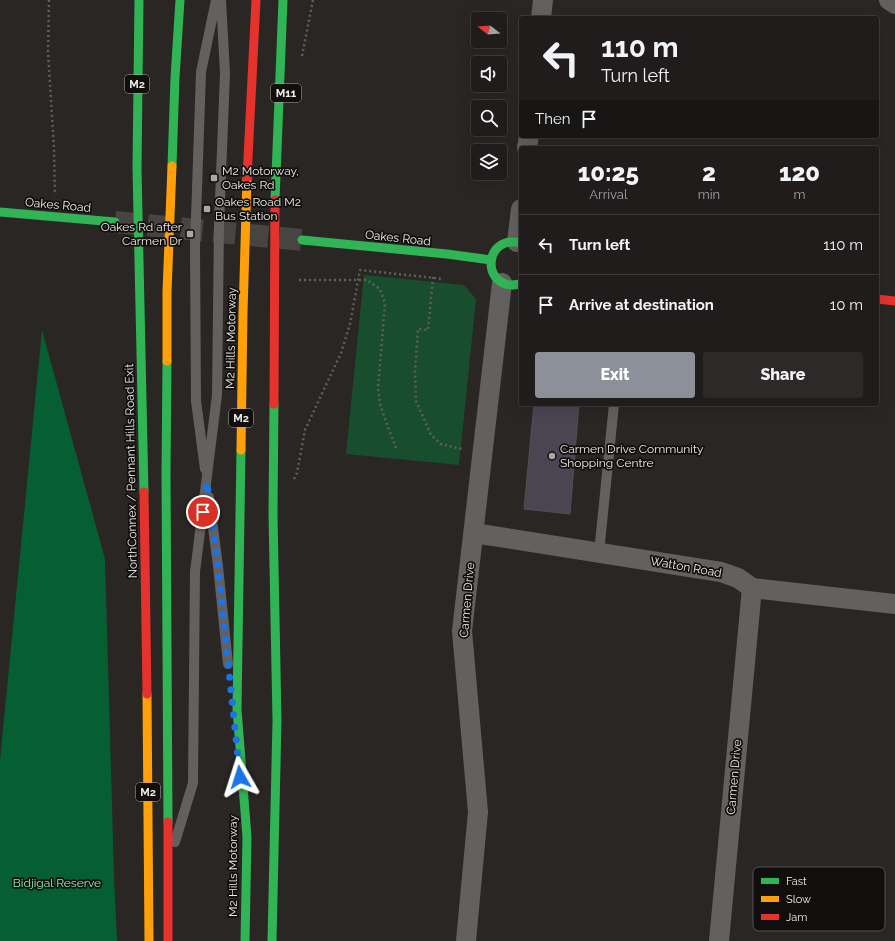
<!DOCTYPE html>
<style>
:root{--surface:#1f1c1b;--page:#2c2928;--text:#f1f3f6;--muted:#a1a1a3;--line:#3c3a3a;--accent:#8c9099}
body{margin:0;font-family:Raleway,sans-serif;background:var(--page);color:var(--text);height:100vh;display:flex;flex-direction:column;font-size:15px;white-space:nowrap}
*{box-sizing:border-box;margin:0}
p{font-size:13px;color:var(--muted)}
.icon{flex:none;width:22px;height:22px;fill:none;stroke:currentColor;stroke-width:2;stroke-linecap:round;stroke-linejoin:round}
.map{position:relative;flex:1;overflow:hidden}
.drawer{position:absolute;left:519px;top:146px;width:360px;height:260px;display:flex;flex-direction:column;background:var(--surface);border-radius:4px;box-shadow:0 4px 16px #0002,0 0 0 1px var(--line)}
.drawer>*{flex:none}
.top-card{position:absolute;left:519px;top:16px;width:360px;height:122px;border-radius:4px;box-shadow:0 4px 16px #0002,0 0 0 1px var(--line);background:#1f1c1b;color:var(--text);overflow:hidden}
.needle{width:26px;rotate:287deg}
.fabs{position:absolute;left:471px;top:12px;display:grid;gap:8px}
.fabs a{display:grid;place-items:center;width:36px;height:36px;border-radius:4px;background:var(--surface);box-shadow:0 4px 16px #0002,0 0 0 1px var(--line);font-size:20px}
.pin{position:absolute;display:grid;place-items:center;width:34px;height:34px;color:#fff;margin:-17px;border:2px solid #fff;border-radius:50%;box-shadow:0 1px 4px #0007}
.me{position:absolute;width:44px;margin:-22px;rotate:354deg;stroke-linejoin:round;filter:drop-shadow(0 0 3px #0008)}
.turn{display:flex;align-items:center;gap:14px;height:84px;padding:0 16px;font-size:18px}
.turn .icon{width:52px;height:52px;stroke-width:2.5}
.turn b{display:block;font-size:28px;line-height:34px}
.then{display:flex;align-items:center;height:38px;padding:0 16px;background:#0003;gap:8px;font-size:15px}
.eta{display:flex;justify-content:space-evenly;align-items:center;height:68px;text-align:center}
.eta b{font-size:24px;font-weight:800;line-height:28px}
.button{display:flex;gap:8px;margin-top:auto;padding:8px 16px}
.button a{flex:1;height:46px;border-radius:4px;background:var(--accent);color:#fff;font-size:16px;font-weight:800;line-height:46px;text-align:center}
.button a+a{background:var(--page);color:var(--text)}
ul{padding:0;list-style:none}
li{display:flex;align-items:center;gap:12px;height:60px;padding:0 16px;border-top:1px solid var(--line)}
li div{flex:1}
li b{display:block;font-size:15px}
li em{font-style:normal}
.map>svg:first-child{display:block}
</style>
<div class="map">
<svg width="895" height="941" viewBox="0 0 895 941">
<rect width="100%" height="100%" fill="#292624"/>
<!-- green -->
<path fill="#184e2e" d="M 364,275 L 464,285 L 476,299 L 459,465 L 346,454 Z"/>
<!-- forest -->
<path fill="#065f33" d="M 42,330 L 105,559 L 114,876 L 117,941 L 0,941 L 0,760 Z"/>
<!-- building -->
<path fill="#4b4552" stroke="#525051" d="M 534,404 L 579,404 L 570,514 L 524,509 Z"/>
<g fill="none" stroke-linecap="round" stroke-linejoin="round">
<!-- secondary-tunnel -->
<path stroke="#474442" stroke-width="22" stroke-dasharray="22 11" stroke-linecap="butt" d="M 115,222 L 302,240"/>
<!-- path -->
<path stroke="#615f5e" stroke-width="2.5" stroke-dasharray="2 3" stroke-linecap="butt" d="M 49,0 L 48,52 L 54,148 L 55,195
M 302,56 L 313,0
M 433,277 L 428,330 L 418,329 L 415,371 L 416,401 L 431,435 L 441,444 L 453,447 L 463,449
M 299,280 L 367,280 L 380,289 L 385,303 L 378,388 L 380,404 L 388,427 L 396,448
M 294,479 L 297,473 L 305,430 L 341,353 L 350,324 L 360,270 L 444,279"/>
<!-- lane -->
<path stroke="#63605f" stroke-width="10" d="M 205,469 L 196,401 L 195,247 L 201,72 L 216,0
M 209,497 L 218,566 L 228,664
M 599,553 L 614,404
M 175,842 L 193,783 L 195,572 L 217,395 L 219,226 L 225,73 L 221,0"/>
<!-- street -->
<path stroke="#63605f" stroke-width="20" d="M 889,0 L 895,4
M 541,18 L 543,0
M 527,148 L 529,136
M 517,242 L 521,209
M 474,533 L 721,572 L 738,578 L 752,588 L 895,604
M 466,941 L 478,812 L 462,631 L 502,283
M 719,941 L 752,588"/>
<!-- fast -->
<path stroke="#30b455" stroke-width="9" d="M 139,0 L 137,168 L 144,492
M 172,166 L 175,78 L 180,0
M 275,200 L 283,0
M 0,212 L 115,222
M 302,240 L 447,254 L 491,260
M 521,243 C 485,234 481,284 512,285 C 515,285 518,284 521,284
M 167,361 L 166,473 L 168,822
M 241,450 L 237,709 L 247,837 L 245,941
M 272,941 L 277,721 L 273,514 L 274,404"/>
<!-- slow -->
<path stroke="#ff9f0a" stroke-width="9" d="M 167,361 L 167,292 L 172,166
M 241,450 L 243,313 L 247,178
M 147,694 L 149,941"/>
<!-- jam -->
<path stroke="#e5322d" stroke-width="9" d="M 247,178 L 256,0
M 877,299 L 895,301
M 274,404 L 275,200
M 144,492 L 147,694
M 168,822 L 168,941"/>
</g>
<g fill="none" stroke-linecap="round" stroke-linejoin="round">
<!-- route -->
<path stroke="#1a73e8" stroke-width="7" stroke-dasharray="0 12.6" d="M 203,512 L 207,482 L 218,566 L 240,777"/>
</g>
<!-- markers -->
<g fill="#aaa6a4" stroke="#110f0e" stroke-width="1.5">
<rect x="210" y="174" width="8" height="8" rx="2"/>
<rect x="203" y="205" width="8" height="8" rx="2"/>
<rect x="186" y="230" width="8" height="8" rx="2"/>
<circle cx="552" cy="456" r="4"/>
</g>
<g text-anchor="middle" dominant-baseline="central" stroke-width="3.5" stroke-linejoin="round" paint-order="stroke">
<!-- shield labels -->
<g fill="#110f0e" stroke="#aca9a7" stroke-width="1">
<rect x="125" y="75" width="24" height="18" rx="3"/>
<rect x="271" y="84" width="30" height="18" rx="3"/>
<rect x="229" y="409" width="24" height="18" rx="3"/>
<rect x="136" y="783" width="24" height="18" rx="3"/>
</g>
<g font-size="11" font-weight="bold" fill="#efebe9">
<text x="137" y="84">M2</text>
<text x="286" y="93">M11</text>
<text x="241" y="418">M2</text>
<text x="148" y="792">M2</text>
</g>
<!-- poi labels -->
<g font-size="12" fill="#efebe9" stroke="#110f0e" text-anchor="start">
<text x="222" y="171">M2 Motorway,<tspan x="222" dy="14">Oakes Rd</tspan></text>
<text x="215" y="202">Oakes Road M2<tspan x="215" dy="14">Bus Station</tspan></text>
<text x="182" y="227" text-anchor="end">Oakes Rd after<tspan x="182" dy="14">Carmen Dr</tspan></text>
<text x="560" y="449">Carmen Drive Community<tspan x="560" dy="14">Shopping Centre</tspan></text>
</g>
<!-- street labels -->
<g font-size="12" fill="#efebe9" stroke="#110f0e">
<text transform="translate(58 205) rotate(5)">Oakes Road</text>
<text transform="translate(398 238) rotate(6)">Oakes Road</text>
<text transform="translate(231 338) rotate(-89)">M2 Hills Motorway</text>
<text transform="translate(131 471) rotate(-91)">NorthConnex / Pennant Hills Road Exit</text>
<text transform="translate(686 567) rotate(10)">Watton Road</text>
<text transform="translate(467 600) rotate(-85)">Carmen Drive</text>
<text transform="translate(734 777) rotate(-85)">Carmen Drive</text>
<text transform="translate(233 866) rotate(-90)">M2 Hills Motorway</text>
</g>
<!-- park labels -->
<g font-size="12" fill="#86f5aa" stroke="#110f0e">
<text x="57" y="883">Bidjigal Reserve</text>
</g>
</g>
<!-- legend -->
<rect x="753" y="867" width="132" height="64" rx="6" fill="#110f0e" stroke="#545150" stroke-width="1"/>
<rect x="761" y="878" width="18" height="6" fill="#30b455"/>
<rect x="761" y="896" width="18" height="6" fill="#ff9f0a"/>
<rect x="761" y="914" width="18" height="6" fill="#e5322d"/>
<g font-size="11" fill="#efebe9">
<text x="786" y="885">Fast</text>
<text x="786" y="903">Slow</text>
<text x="786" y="921">Jam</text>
</g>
</svg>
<div class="fabs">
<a><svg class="needle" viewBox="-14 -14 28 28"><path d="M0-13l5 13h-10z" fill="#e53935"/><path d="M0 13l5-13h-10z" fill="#a1a1a3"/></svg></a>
<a><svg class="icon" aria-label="sound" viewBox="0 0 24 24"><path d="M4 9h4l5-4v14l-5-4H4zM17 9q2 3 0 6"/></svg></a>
<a><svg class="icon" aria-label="search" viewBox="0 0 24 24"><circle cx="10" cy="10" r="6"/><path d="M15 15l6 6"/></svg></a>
<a><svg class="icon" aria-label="layers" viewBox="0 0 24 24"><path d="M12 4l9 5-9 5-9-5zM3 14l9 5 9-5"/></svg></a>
</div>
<div class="pin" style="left:203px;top:512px;background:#d93025"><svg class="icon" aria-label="arrive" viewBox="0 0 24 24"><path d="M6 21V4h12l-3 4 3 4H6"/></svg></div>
<svg class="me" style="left:240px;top:777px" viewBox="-20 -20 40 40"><path d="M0-17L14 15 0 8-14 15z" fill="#1a73e8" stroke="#fff" stroke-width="4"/></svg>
<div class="top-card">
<div class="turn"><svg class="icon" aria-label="left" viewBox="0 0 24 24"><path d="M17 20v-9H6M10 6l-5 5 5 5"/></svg><div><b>110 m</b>Turn left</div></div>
<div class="then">Then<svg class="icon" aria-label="arrive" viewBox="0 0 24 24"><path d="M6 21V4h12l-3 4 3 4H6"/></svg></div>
</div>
<section class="drawer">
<div class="eta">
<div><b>10:25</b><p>Arrival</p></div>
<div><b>2</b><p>min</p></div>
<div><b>120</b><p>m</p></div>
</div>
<ul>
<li><svg class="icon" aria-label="left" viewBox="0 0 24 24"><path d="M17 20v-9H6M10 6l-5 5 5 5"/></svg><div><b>Turn left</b></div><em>110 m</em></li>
<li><svg class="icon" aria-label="arrive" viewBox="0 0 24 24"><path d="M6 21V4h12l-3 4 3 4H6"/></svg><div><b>Arrive at destination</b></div><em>10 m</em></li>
</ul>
<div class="button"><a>Exit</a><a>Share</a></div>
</section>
</div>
